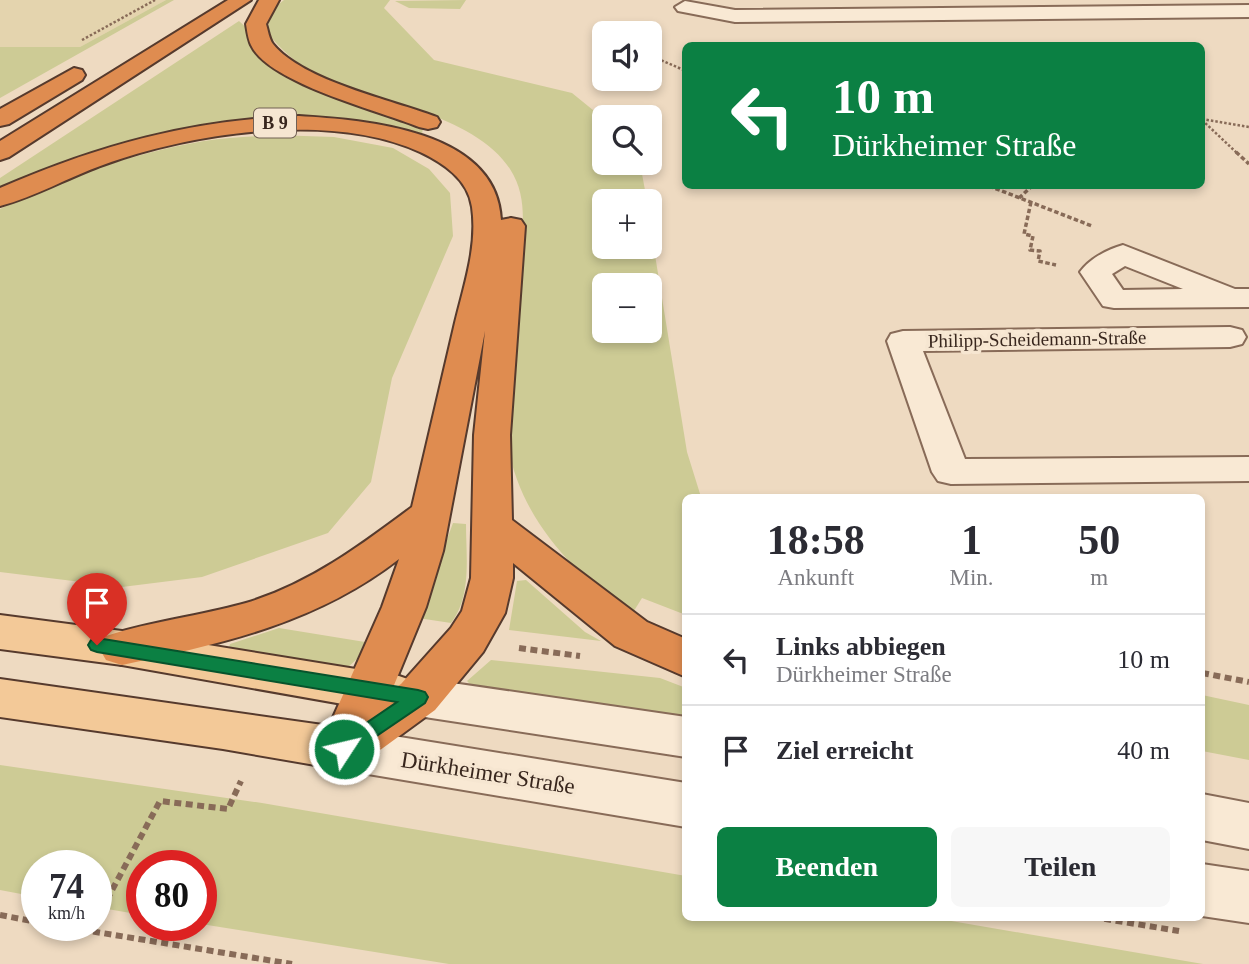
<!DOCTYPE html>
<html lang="de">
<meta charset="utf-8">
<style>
:root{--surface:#fff;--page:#f7f7f7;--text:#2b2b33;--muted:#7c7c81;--line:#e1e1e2;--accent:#0b8043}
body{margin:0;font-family:"Times New Roman",serif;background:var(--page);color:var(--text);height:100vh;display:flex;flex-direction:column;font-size:26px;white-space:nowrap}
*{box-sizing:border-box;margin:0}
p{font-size:23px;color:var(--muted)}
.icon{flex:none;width:38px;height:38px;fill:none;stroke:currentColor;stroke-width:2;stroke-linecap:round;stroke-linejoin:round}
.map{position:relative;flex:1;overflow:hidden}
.details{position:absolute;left:682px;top:494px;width:523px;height:427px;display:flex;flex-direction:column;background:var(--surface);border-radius:10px;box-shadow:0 4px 10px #0003}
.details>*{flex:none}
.banner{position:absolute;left:682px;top:42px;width:523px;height:147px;border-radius:10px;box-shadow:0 4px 10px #0003;background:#0b8043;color:#fff;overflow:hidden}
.controls{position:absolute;left:592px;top:21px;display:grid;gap:14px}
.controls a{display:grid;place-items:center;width:70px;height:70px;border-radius:10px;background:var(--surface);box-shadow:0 4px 10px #0003;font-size:35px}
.speed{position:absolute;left:21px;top:850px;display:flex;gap:14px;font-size:35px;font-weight:700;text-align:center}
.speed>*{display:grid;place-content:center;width:91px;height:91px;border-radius:50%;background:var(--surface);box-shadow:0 4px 10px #0003;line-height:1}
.speed small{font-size:18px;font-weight:400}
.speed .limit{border:10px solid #d22;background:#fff;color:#111}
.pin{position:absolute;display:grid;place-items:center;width:60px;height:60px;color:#fff;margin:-72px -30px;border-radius:50% 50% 50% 0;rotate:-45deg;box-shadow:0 0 7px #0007}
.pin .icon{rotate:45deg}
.me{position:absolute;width:77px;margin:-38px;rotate:55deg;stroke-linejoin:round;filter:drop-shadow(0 0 5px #0008)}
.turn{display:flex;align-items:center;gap:24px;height:147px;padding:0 35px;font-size:32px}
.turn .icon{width:91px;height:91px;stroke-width:2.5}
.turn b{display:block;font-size:49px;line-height:60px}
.eta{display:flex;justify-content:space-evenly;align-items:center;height:119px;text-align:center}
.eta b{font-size:42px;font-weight:600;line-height:49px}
.button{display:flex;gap:14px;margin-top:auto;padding:14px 35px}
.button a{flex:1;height:80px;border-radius:10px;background:var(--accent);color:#fff;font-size:28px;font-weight:600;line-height:80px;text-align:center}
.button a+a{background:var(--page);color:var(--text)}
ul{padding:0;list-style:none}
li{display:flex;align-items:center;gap:21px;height:91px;padding:0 35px;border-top:2px solid var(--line)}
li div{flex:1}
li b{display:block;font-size:26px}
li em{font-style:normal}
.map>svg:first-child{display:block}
</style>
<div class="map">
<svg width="1249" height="964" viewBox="0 0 1249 964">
<rect width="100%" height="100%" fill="#eedac1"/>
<!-- farmland -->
<path fill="#e4d4ae" d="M 0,0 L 166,0 L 80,47 L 0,47 Z"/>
<!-- green -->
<path fill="#cdcb95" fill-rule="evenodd" d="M 166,0 L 174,0 L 0,98 L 0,47 L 80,47 Z
M 284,0 L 390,0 L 384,8 L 434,60 L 572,93 L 604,119 L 604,163 L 640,163 L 647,201 L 604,201 L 604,247 L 649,247 L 649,218 L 687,452 L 701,497 L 686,497 L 686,615 L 642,598 L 632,614 C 569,571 514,511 506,432 C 505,415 509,396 510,379 C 513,340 517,301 520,263 C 522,231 529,198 510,169 C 475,114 369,100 313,72 C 295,63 281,49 268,34 L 269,12 ZM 604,285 L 649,285 L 649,331 L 604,331 Z
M 466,0 L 460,9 L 409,8 L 395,1 Z
M 239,21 L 292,70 L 424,120 L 421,142 L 347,126 L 178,135 L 0,198 L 0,178 Z
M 274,135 L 334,137 L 393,148 L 429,169 L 450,193 L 453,236 L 392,378 L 371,482 L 328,533 L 202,577 L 122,587 L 0,572 L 0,209 C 63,177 134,153 204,141 C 227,137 251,137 274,135 Z
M 453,523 L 466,524 C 466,556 472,596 451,623 L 418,618 Z
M 526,580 L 585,632 L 601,641 L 509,630 L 517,581 Z
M 279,628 L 365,642 L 357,659 L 347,668 L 228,651 L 230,644 Z
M 491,660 L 660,678 L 686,688 L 686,717 L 472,686 L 467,681 Z
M 1202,695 L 1249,705 L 1249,760 L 1202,751 Z
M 0,765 L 262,803 L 686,876 L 686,917 L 928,917 L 1203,964 L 449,964 L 201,924 L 201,866 L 142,866 L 142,915 L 96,907 L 96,866 L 37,866 L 37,897 L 0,890 Z"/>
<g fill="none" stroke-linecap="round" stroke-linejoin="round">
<defs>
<path id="minor" d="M 685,1 L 735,10 L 1249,5 L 1249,17 L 735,22 L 678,11 L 675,7 Z
M 1123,245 L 1235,289 L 1249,289 L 1249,307 L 1114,308 L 1103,306 L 1080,272 C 1089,259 1108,249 1123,245 ZM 1125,266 L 1183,289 L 1123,290 L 1112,274 Z
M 1230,327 L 1242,330 L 1246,337 L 1242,344 L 1230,347 L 923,351 L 965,459 L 1249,457 L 1249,481 L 951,484 L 938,481 L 932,472 L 887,341 L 891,334 L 903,331 Z
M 418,678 L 686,717 L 686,757 L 418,716 L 401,710 L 394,697 L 401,684 Z
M 344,728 L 686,783 L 686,827 L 344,770 L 327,764 L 319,749 L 327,734 Z
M 1202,794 L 1249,803 L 1249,849 L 1202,840 Z
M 1202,864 L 1249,871 L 1249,923 L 1202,916 Z"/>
<path id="major" d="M 0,615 L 122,631 L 399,676 L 416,682 L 422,695 L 416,708 L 399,714 L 122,665 L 0,649 Z
M 0,679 L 344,728 L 361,734 L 369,749 L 361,764 L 344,770 L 223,749 L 0,717 Z"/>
<path id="highway" d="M 228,0 L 251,0 L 9,157 L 0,160 L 0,141 Z
M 259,0 L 279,0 L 266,24 C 268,30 269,39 273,44 C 303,81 392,100 437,117 L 440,122 L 437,127 L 428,129 L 419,127 C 380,111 268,83 251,45 C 248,39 247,30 246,24 Z
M 74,68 L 82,70 L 85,75 L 82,80 L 9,124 L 0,126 L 0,109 Z
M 299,116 C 366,120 497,130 501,220 L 511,218 L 521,220 L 525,226 L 510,435 L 512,520 L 647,622 L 686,639 L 686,677 L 615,646 L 513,563 L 513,578 L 505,613 L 483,652 L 435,710 L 361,764 L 344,770 L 327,764 L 319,749 L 382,607 L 399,559 C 315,624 223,643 122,665 L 106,660 L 99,648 L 106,636 C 152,621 200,616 246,603 C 309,584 360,546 412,507 C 426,447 440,387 454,327 C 463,288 478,247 472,207 C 468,179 443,163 420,152 C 331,111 192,133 103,165 C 69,177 35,197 0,206 L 0,188 C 99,145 191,120 299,116 ZM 485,331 L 474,435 L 471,578 L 462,611 L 451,628 L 401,684 L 392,690 L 426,607 L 443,551 Z"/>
</defs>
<!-- minor casing -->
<use href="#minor" stroke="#886b58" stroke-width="4"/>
<!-- major casing -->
<use href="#major" stroke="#563a2d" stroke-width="4"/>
<!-- highway casing -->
<use href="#highway" stroke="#563a2d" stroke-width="4"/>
<!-- path-far2 -->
<path stroke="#886b58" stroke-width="2.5" stroke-dasharray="2.5 2" stroke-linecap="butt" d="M 82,40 L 155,0
M 649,44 L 661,32
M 649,55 L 686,71
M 1202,119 L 1249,127
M 1202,120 L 1238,154"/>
<!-- path-far1 -->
<path stroke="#886b58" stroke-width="3.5" stroke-dasharray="4.5 2.5" stroke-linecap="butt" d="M 1236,152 L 1249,164
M 989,186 L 1092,226
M 1019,198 L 1032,186
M 1031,202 L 1024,234 L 1033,236 L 1030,250 L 1040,251 L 1038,261 L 1056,265"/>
<!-- path -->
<path stroke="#886b58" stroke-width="6" stroke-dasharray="7 4.5" stroke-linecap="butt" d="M 519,648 L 580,656
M 1202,673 L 1249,682
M 0,915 L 37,922
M 1093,917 L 1179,931
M 96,920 L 160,801 L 228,809 L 241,781
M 59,926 L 292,964"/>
<!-- minor -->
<use href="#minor" fill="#f9e9d4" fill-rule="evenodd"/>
<!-- major -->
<use href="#major" fill="#f3c998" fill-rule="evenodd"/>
<!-- highway -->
<use href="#highway" fill="#df8c50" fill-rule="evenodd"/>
</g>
<!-- route -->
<path fill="#0b8043" stroke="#07532c" stroke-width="2" d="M 97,638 L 418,690 L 425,692 L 428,697 L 425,703 L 344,758 L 337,755 L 334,749 L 337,743 L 397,702 L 97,652 L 91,650 L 88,645 L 91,640 Z"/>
<g text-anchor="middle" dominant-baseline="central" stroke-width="7" stroke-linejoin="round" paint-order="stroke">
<!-- shield labels -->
<rect fill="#f6e6d1" stroke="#716053" stroke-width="2" x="254" y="108.5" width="42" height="29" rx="5"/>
<g font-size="18" font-weight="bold" fill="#38261d">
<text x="275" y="123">B 9</text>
</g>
<!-- street labels -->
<g font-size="19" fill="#38261d" stroke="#f6e6d1">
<text transform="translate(1037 339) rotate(-1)">Philipp-Scheidemann-Straße</text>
</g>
<!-- near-street labels -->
<g font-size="23" fill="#38261d" stroke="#f6e6d1">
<text transform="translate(488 773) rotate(9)">Dürkheimer Straße</text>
</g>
</g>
</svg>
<div class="controls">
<a><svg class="icon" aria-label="sound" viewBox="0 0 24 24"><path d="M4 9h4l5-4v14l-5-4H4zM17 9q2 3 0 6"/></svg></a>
<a><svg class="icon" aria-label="search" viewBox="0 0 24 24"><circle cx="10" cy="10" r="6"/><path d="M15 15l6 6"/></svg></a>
<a>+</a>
<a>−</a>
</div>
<div class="speed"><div>74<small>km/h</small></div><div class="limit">80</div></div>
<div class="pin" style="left:97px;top:645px;background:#d93025"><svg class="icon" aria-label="arrive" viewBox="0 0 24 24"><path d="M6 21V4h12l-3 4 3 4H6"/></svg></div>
<svg class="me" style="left:344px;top:749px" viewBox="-20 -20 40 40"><circle r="17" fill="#0b8043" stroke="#fff" stroke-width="3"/><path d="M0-11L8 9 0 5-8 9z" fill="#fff"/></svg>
<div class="banner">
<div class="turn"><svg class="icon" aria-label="left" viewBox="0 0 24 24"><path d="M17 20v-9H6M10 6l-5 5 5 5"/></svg><div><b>10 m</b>Dürkheimer Straße</div></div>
</div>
<section class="details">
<div class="eta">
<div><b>18:58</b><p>Ankunft</p></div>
<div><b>1</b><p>Min.</p></div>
<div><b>50</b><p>m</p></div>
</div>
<ul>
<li><svg class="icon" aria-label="left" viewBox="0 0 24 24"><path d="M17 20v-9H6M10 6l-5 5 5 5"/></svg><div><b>Links abbiegen</b><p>Dürkheimer Straße</p></div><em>10 m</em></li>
<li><svg class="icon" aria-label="arrive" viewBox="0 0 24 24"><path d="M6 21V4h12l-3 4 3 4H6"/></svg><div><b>Ziel erreicht</b></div><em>40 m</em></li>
</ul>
<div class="button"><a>Beenden</a><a>Teilen</a></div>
</section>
</div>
